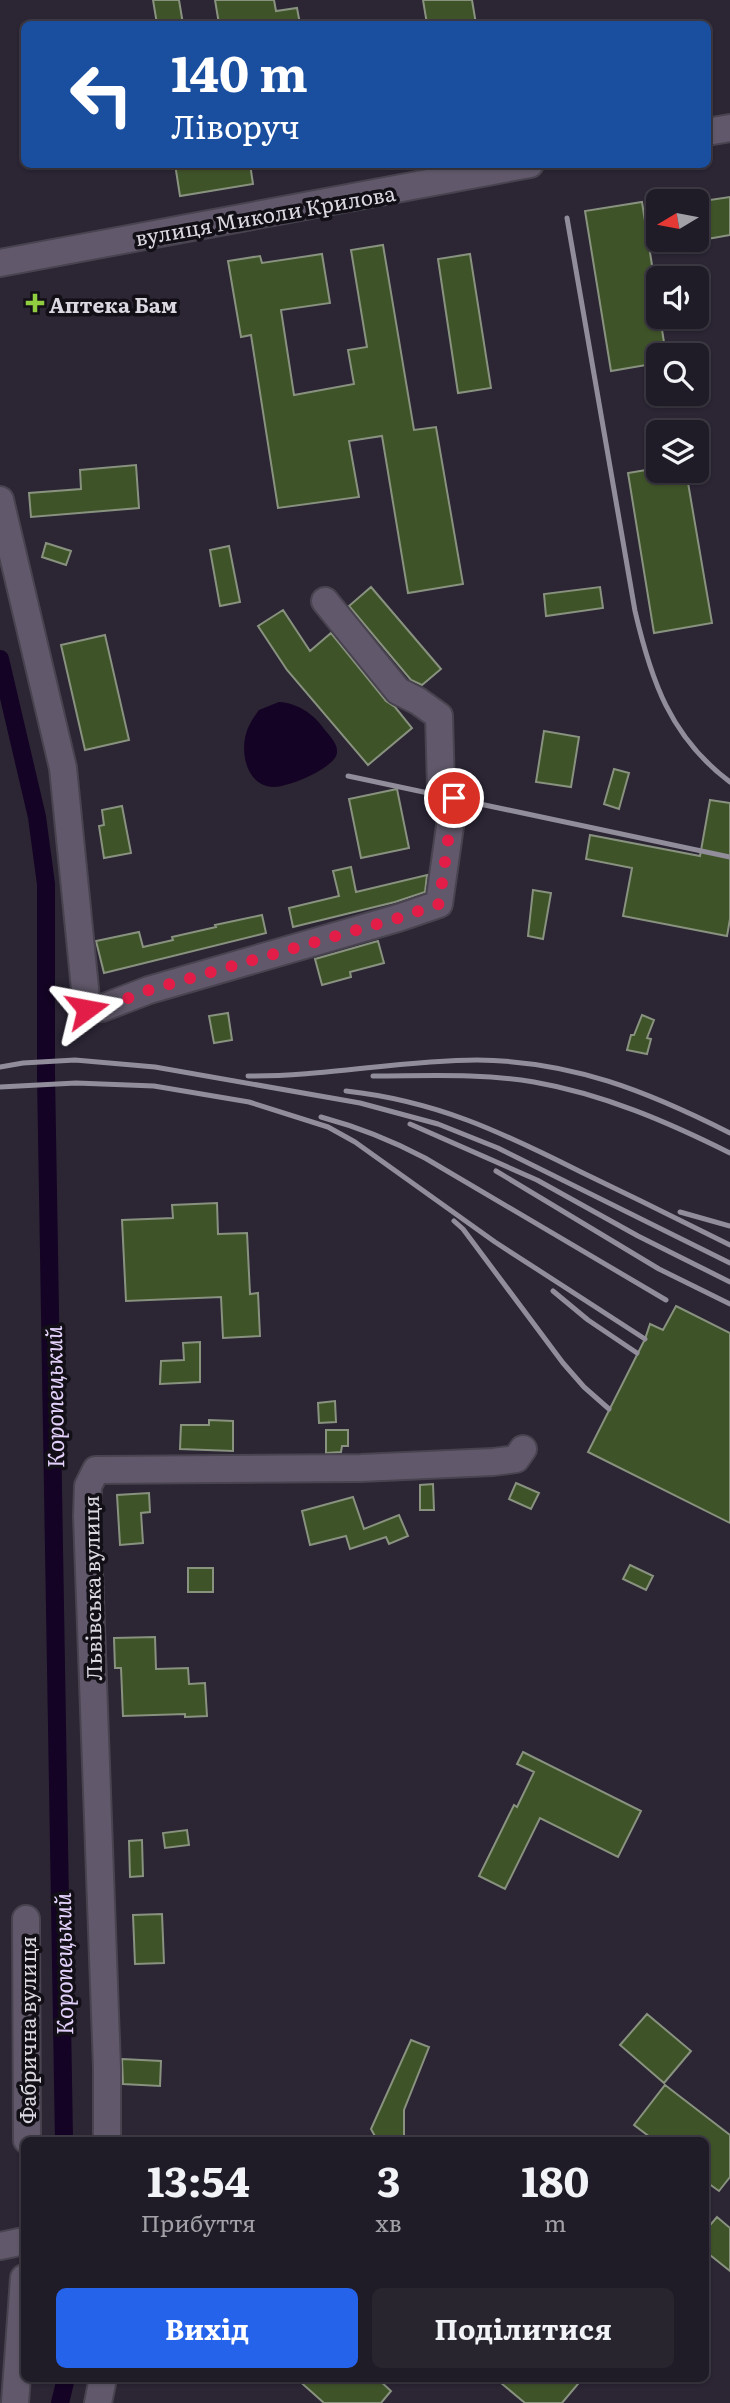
<!DOCTYPE html>
<html lang="uk">
<meta charset="utf-8">
<style>
:root{--surface:#201c27;--page:#28252f;--text:#f1f3f6;--muted:#a2a1a7;--line:#3d3a44;--accent:#2563eb}
body{margin:0;font-family:Literata,serif;background:var(--page);color:var(--text);height:100vh;display:flex;flex-direction:column;font-size:26px;white-space:nowrap}
*{box-sizing:border-box;margin:0}
p{font-size:23px;color:var(--muted)}
.icon{flex:none;width:38px;height:38px;fill:none;stroke:currentColor;stroke-width:2;stroke-linecap:round;stroke-linejoin:round}
.map{position:relative;flex:1;overflow:hidden}
.details{position:absolute;left:21px;top:2137px;width:688px;height:245px;display:flex;flex-direction:column;background:var(--surface);border-radius:10px;box-shadow:0 2px 5px #0004,0 0 0 2px var(--line)}
.details>*{flex:none}
.top-card{position:absolute;left:21px;top:21px;width:690px;height:147px;border-radius:10px;box-shadow:0 2px 5px #0004,0 0 0 2px var(--line);background:#1a4fa0;color:#fff;overflow:hidden}
.needle{width:46px;rotate:260deg}
.fabs{position:absolute;left:646px;top:189px;display:grid;gap:14px}
.fabs a{display:grid;place-items:center;width:63px;height:63px;border-radius:10px;background:var(--surface);box-shadow:0 2px 5px #0004,0 0 0 2px var(--line);font-size:35px}
.pin{position:absolute;display:grid;place-items:center;width:60px;height:60px;color:#fff;margin:-30px;border:4px solid #fff;border-radius:50%;box-shadow:0 2px 7px #0007}
.me{position:absolute;width:77px;margin:-38px;rotate:77deg;stroke-linejoin:round;filter:drop-shadow(0 0 5px #0008)}
.turn{display:flex;align-items:center;gap:24px;height:147px;padding:0 35px;font-size:32px}
.turn .icon{width:91px;height:91px;stroke-width:2.5}
.turn b{display:block;font-size:49px;line-height:60px}
.eta{display:flex;justify-content:space-evenly;align-items:center;height:119px;text-align:center}
.eta b{font-size:42px;font-weight:700;line-height:49px}
.action{display:flex;gap:14px;margin-top:auto;padding:14px 35px}
.action a{flex:1;height:80px;border-radius:10px;background:var(--accent);color:#fff;font-size:28px;font-weight:700;line-height:80px;text-align:center}
.action a+a{background:var(--page);color:var(--text)}
.map>svg:first-child{display:block}
</style>
<div class="map">
<svg width="730" height="2403" viewBox="0 0 730 2403">
<rect width="100%" height="100%" fill="#2b2534"/>
<!-- water -->
<path fill="#140324" d="M 279,702 C 297,703 314,714 324,729 C 329,735 338,744 337,752 C 337,767 289,787 274,787 C 248,787 240,755 246,734 C 248,725 254,717 259,710 Z"/>
<g fill="none" stroke-linecap="round" stroke-linejoin="round">
<!-- canal -->
<path stroke="#140324" stroke-width="18" d="M 0,659 L 37,817 L 46,884 L 46,1075 L 64,2140
M 60,2403 L 66,2378"/>
</g>
<!-- building -->
<path fill="#3f5329" stroke="#88927f" stroke-width="2" d="M 153,0 L 179,0 L 183,24 L 157,24 Z
M 215,0 L 274,0 L 276,11 L 297,8 L 300,24 L 219,24 Z
M 423,0 L 472,0 L 476,24 L 427,24 Z
M 175,164 L 250,164 L 253,184 L 180,196 Z
M 730,197 L 730,235 L 696,241 L 696,202 Z
M 642,202 L 658,303 L 658,317 L 660,317 L 666,355 L 658,355 L 658,363 L 611,371 L 585,211 Z
M 383,245 L 414,430 L 436,427 L 463,584 L 408,593 L 382,436 L 349,441 L 359,497 L 278,508 L 251,335 L 241,337 L 228,261 L 260,256 L 262,263 L 322,254 L 330,303 L 281,310 L 294,395 L 354,384 L 348,350 L 367,347 L 351,250 Z
M 470,254 L 491,388 L 458,393 L 438,259 Z
M 136,465 L 139,508 L 31,517 L 29,493 L 81,489 L 80,470 Z
M 658,468 L 658,471 L 686,471 L 712,623 L 654,633 L 628,473 Z
M 46,543 L 71,551 L 66,565 L 42,557 Z
M 229,546 L 240,602 L 220,606 L 210,550 Z
M 371,587 L 441,669 L 422,685 L 411,680 L 349,606 Z
M 600,587 L 603,608 L 546,616 L 544,594 Z
M 283,610 L 310,651 L 331,633 L 386,701 L 395,707 L 412,728 L 368,765 L 287,670 L 258,626 Z
M 105,635 L 129,740 L 85,750 L 61,645 Z
M 544,731 L 579,737 L 571,787 L 536,782 Z
M 614,769 L 629,773 L 619,809 L 604,804 Z
M 397,789 L 409,848 L 361,858 L 349,799 Z
M 710,800 L 730,803 L 730,919 L 727,936 L 623,916 L 632,868 L 586,859 L 590,835 L 700,856 Z
M 122,806 L 131,853 L 104,858 L 99,826 L 104,825 L 102,810 Z
M 351,867 L 356,892 L 427,875 L 425,892 L 395,902 L 293,927 L 289,908 L 339,896 L 333,871 Z
M 533,890 L 551,893 L 543,939 L 528,936 Z
M 262,915 L 266,933 L 104,973 L 96,941 L 139,932 L 143,947 L 173,940 L 172,937 L 216,927 L 215,925 Z
M 378,941 L 384,963 L 350,972 L 351,977 L 322,985 L 315,959 Z
M 228,1013 L 232,1040 L 214,1043 L 209,1016 Z
M 642,1015 L 654,1020 L 647,1038 L 651,1039 L 647,1054 L 627,1050 L 631,1035 L 634,1035 Z
M 217,1203 L 218,1234 L 247,1233 L 250,1294 L 258,1293 L 260,1336 L 223,1338 L 221,1297 L 126,1301 L 122,1220 L 173,1218 L 172,1205 Z
M 676,1306 L 730,1333 L 730,1523 L 588,1452 L 645,1339 L 650,1324 L 663,1330 Z
M 200,1342 L 200,1382 L 160,1384 L 161,1361 L 184,1360 L 183,1343 Z
M 335,1401 L 336,1422 L 319,1423 L 318,1403 Z
M 209,1420 L 233,1421 L 233,1451 L 180,1449 L 181,1425 L 209,1425 Z
M 326,1430 L 348,1430 L 348,1446 L 342,1446 L 341,1452 L 326,1453 Z
M 516,1483 L 539,1493 L 531,1509 L 509,1499 Z
M 433,1484 L 434,1510 L 420,1510 L 420,1485 Z
M 149,1493 L 150,1512 L 141,1513 L 143,1543 L 120,1545 L 117,1495 Z
M 353,1497 L 364,1529 L 399,1515 L 408,1536 L 389,1544 L 386,1537 L 350,1549 L 346,1536 L 310,1545 L 302,1511 Z
M 630,1565 L 653,1576 L 646,1590 L 623,1579 Z
M 188,1568 L 213,1568 L 213,1592 L 188,1592 Z
M 155,1637 L 156,1669 L 188,1668 L 189,1684 L 205,1683 L 207,1716 L 185,1717 L 185,1714 L 123,1716 L 121,1668 L 115,1668 L 114,1638 Z
M 523,1752 L 641,1811 L 618,1857 L 540,1818 L 505,1889 L 479,1876 L 514,1805 L 517,1807 L 534,1772 L 517,1764 Z
M 187,1830 L 189,1845 L 165,1848 L 163,1833 Z
M 142,1840 L 143,1876 L 130,1877 L 129,1841 Z
M 162,1914 L 164,1963 L 135,1964 L 133,1915 Z
M 647,2014 L 691,2051 L 664,2083 L 620,2045 Z
M 411,2040 L 429,2047 L 404,2110 L 404,2135 L 399,2140 L 377,2140 L 371,2129 Z
M 122,2059 L 161,2061 L 160,2086 L 123,2084 Z
M 665,2085 L 730,2135 L 730,2177 L 719,2191 L 705,2181 L 705,2140 L 654,2140 L 634,2125 Z
M 717,2217 L 730,2228 L 730,2271 L 705,2251 L 705,2231 Z
M 296,2378 L 377,2378 L 391,2391 L 381,2403 L 324,2403 Z
M 495,2378 L 583,2378 L 562,2403 L 525,2403 Z"/>
<g fill="none" stroke-linecap="round" stroke-linejoin="round">
<defs>
<path id="minor" d="M 707,132 L 730,128
M 0,263 L 530,164
M 0,500 L 63,768 L 87,1009 L 102,1008 L 149,990 L 398,918 L 439,904 L 454,798 L 441,787 L 439,716 L 418,701 L 398,691 L 325,601
M 26,1919 L 27,2140
M 107,2140 L 107,2068 L 87,1516 L 88,1486 L 96,1470 L 361,1468 L 493,1462 L 516,1459 L 523,1449
M 0,2246 L 24,2241
M 15,2403 L 24,2278
M 98,2403 L 103,2378"/>
</defs>
<!-- minor casing -->
<use href="#minor" stroke="#48434f" stroke-width="30"/>
<!-- minor -->
<use href="#minor" stroke="#61596b" stroke-width="26"/>
<!-- rail -->
<path stroke="#928d9a" stroke-width="5" d="M 567,218 L 635,611 C 651,680 670,737 730,782
M 348,776 L 730,857
M 0,1067 L 23,1063 L 75,1060 L 155,1067 L 360,1103 L 438,1124 L 498,1148 L 730,1263
M 248,1076 C 323,1077 401,1060 477,1060 C 572,1061 647,1091 730,1133
M 373,1076 C 427,1076 481,1073 534,1082 C 603,1094 668,1122 730,1153
M 0,1087 L 76,1083 L 154,1086 L 249,1102 L 328,1127 L 355,1142 L 495,1242 L 645,1339
M 346,1091 C 437,1101 501,1132 581,1172 C 631,1196 680,1220 730,1245
M 321,1117 C 358,1127 391,1140 425,1158 L 666,1300
M 410,1124 L 537,1180 L 638,1236 L 730,1282
M 496,1171 L 659,1269 L 730,1304
M 680,1212 L 730,1226
M 454,1221 L 463,1229 L 563,1363 L 584,1387 L 609,1409
M 553,1291 L 588,1320 L 637,1353"/>
</g>
<g fill="none" stroke-linecap="round" stroke-linejoin="round">
<!-- route -->
<path stroke="#e11d48" stroke-width="12" stroke-dasharray="0 21.6" d="M 87,1009 L 102,1008 L 149,990 L 398,918 L 439,904 L 454,798"/>
</g>
<!-- markers -->
<path fill="#90cd41" stroke="#120f16" stroke-width="2.5" d="M31.5 292.5h7v7h7v7h-7v7h-7v-7h-7v-7h7z"/>
<g text-anchor="middle" dominant-baseline="central" stroke-width="7" stroke-linejoin="round" paint-order="stroke">
<!-- street labels -->
<g font-size="21" fill="#dcd8e2" stroke="#120f16">
<text transform="translate(265 214) rotate(-10)">вулиця Миколи Крилова</text>
<text transform="translate(91 1588) rotate(-91)">Львівська вулиця</text>
<text transform="translate(26 2030) rotate(-90)">Фабрична вулиця</text>
</g>
<!-- poi labels -->
<g font-size="21" font-weight="bold" fill="#dcd8e2" stroke="#120f16" text-anchor="start">
<text x="49" y="303">Аптека Бам</text>
</g>
<!-- water labels -->
<g font-size="23" font-style="italic" fill="#e3d1fb" stroke="#120f16">
<text transform="translate(53 1397) rotate(-91)">Коропецький</text>
<text transform="translate(62 1964) rotate(-91)">Коропецький</text>
</g>
</g>
</svg>
<div class="fabs">
<a><svg class="needle" viewBox="-14 -14 28 28"><path d="M0-13l5 13h-10z" fill="#e53935"/><path d="M0 13l5-13h-10z" fill="#a2a1a7"/></svg></a>
<a><svg class="icon" aria-label="sound" viewBox="0 0 24 24"><path d="M4 9h4l5-4v14l-5-4H4zM17 9q2 3 0 6"/></svg></a>
<a><svg class="icon" aria-label="search" viewBox="0 0 24 24"><circle cx="10" cy="10" r="6"/><path d="M15 15l6 6"/></svg></a>
<a><svg class="icon" aria-label="layers" viewBox="0 0 24 24"><path d="M12 4l9 5-9 5-9-5zM3 14l9 5 9-5"/></svg></a>
</div>
<div class="pin" style="left:454px;top:798px;background:#d93025"><svg class="icon" aria-label="arrive" viewBox="0 0 24 24"><path d="M6 21V4h12l-3 4 3 4H6"/></svg></div>
<svg class="me" style="left:87px;top:1009px" viewBox="-20 -20 40 40"><path d="M0-17L14 15 0 8-14 15z" fill="#e11d48" stroke="#fff" stroke-width="4"/></svg>
<div class="top-card">
<div class="turn"><svg class="icon" aria-label="left" viewBox="0 0 24 24"><path d="M17 20v-9H6M10 6l-5 5 5 5"/></svg><div><b>140 m</b>Ліворуч</div></div>
</div>
<section class="details">
<div class="eta">
<div><b>13:54</b><p>Прибуття</p></div>
<div><b>3</b><p>хв</p></div>
<div><b>180</b><p>m</p></div>
</div>
<div class="action"><a>Вихід</a><a>Поділитися</a></div>
</section>
</div>
